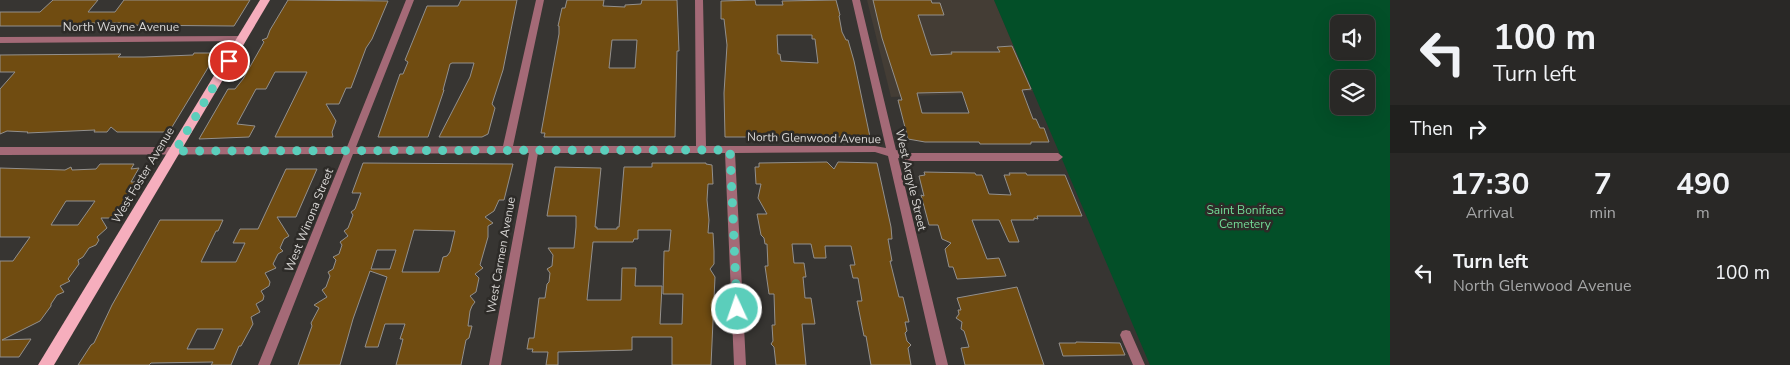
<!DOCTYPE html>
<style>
:root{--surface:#292826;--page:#353432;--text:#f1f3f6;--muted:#a5a6a7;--line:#454443}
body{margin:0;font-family:"Nunito Sans",sans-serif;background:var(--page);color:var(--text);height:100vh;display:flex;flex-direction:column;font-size:19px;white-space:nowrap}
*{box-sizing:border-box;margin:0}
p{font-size:16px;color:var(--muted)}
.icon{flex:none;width:28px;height:28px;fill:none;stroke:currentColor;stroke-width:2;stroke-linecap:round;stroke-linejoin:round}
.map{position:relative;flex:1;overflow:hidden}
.side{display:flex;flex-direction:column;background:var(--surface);width:400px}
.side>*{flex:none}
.top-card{background:#292826;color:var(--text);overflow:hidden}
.fabs{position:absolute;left:1330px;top:15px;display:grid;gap:10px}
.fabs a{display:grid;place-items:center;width:45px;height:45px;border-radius:8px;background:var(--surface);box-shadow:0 5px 20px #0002,0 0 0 1px var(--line);font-size:25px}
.pin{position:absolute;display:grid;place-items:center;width:42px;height:42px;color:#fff;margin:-21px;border:2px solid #fff;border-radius:50%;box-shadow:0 1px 5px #0007}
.me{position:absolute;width:55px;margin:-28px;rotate:357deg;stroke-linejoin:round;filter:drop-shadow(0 0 4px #0008)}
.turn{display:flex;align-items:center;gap:18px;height:105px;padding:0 20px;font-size:22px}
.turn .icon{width:65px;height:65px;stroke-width:2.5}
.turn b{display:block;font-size:35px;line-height:42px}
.then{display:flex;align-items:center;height:48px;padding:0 20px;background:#0003;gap:10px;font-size:19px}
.eta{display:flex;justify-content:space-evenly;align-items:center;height:85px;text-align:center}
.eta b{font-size:30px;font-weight:700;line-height:35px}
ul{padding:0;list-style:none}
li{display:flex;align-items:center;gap:15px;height:70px;padding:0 20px}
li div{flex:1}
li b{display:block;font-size:19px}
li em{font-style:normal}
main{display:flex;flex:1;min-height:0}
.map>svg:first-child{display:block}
</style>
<main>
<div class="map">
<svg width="1390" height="365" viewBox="0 0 1390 365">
<rect width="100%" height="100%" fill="#373532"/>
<!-- built -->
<path fill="#443d35" d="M 867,0 L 994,0 L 1033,91 L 891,97 Z"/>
<!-- green -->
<path fill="#034f28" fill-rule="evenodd" d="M 994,0 L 1390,0 L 1390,365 L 1150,365 ZM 1339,24 L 1366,24 L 1366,51 L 1339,51 ZM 1339,79 L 1366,79 L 1366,106 L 1339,106 Z"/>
<!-- building -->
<path fill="#704c11" stroke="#93908d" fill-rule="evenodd" d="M 53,0 L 98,0 L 88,12 L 115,12 L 124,0 L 250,0 L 234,26 L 120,25 L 121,23 L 91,23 L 88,26 L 0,26 L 0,12 L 40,12 Z
M 288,0 L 388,1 L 372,39 L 366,48 L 351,88 L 346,88 L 339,104 L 326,104 L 336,121 L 332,132 L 333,137 L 275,137 L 307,72 L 275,72 L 266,89 L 256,89 L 237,124 L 255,126 L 249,137 L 199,139 L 228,89 L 235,89 L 243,79 L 264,42 L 262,40 L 267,38 L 270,30 Z
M 461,0 L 517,0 L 503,70 L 492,104 L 495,108 L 488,134 L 482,137 L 439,137 L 470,77 L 474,63 L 452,63 L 450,64 L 443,90 L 444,90 L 428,137 L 378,137 L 400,74 L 403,74 L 408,62 L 405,60 L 427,6 L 458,6 Z
M 567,0 L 604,0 L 603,6 L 625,7 L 625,5 L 641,4 L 642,0 L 677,0 L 679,51 L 677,51 L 675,137 L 544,137 L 545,133 L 541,133 L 559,34 L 559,26 L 558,26 L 562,8 L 565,8 ZM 612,40 L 637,40 L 635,68 L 609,68 Z
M 755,0 L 756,5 L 783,5 L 782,1 L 836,0 L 840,15 L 839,16 L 842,32 L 846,40 L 848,40 L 854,61 L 870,137 L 725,137 L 724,93 L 727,45 L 724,19 L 721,19 L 721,1 ZM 777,35 L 812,35 L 812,39 L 815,39 L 818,63 L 781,61 L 780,54 L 778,54 Z
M 873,0 L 931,0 L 932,3 L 940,3 L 944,15 L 918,15 L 931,55 L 952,54 L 951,52 L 1000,52 L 997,47 L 1012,46 L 1031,89 L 1022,90 L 1033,119 L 1036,119 L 1040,128 L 1044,128 L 1049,142 L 1031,142 L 1031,144 L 980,144 L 979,142 L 925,142 L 908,139 L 898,100 L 902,100 L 882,38 ZM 962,92 L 969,113 L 922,113 L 917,93 Z
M 194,53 L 217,53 L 169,132 L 117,132 L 111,127 L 107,132 L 94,132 L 95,130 L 27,133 L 28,132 L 7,131 L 0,134 L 0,89 L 15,72 L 0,72 L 0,55 L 121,54 L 118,57 L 144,57 L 193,55 Z
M 827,162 L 834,169 L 838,162 L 877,163 L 891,227 L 892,239 L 888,239 L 892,261 L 890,261 L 899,297 L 903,297 L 909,322 L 905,322 L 907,331 L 905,333 L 907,341 L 911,345 L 908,348 L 911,365 L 871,365 L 866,336 L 864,336 L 857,301 L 862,301 L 858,278 L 853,278 L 850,265 L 855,265 L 851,246 L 825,246 L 826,258 L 814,258 L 811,244 L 792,244 L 794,263 L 804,263 L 806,277 L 803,277 L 805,298 L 811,298 L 815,324 L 802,324 L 806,365 L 776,365 L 774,347 L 771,344 L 773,341 L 772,325 L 775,325 L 774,294 L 769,294 L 765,266 L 768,266 L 767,244 L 765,244 L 764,238 L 761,235 L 757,214 L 767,214 L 758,198 L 761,184 L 756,184 L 755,167 L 759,167 L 759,163 Z
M 363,163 L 513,164 L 504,200 L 499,200 L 494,211 L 485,217 L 493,223 L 488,226 L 488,237 L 480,265 L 483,268 L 475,274 L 479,278 L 476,292 L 470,296 L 475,302 L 472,306 L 470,311 L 468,326 L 472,326 L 469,338 L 466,340 L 461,365 L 396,365 L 403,339 L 400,339 L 405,324 L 385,324 L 378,347 L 365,347 L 387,277 L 370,271 L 353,319 L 340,365 L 298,365 L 312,326 L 311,323 L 319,308 L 314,305 L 327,297 L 322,290 L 326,287 L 330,276 L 328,272 L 333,269 L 336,260 L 333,257 L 339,254 L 342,245 L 340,242 L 348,236 L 344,231 L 348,228 L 353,215 L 351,212 L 355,209 L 361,193 L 352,193 ZM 414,230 L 455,231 L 450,252 L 447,256 L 443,257 L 439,272 L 402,272 ZM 377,250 L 396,250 L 390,269 L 371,269 Z
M 652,163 L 706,163 L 706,164 L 712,165 L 713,184 L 708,184 L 707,200 L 709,220 L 708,233 L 713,233 L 714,251 L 714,264 L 710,269 L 715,277 L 711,365 L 672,365 L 672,337 L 632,337 L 632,350 L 558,352 L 558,365 L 546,365 L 548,352 L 532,352 L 533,349 L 527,349 L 529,338 L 534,338 L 539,298 L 545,298 L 547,284 L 549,282 L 550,273 L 547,269 L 552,266 L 553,255 L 548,248 L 574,248 L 576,227 L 576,216 L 547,216 L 555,167 L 601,168 L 595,227 L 597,227 L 597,229 L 617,229 L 617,227 L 619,227 L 624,167 L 652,167 ZM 638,230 L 671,230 L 669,251 L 664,251 L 663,294 L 683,294 L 682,324 L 660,324 L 662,286 L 635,286 L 636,268 L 622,268 L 621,300 L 587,300 L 593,242 L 633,242 L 634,239 L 638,239 Z
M 100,164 L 134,164 L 131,169 L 139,168 L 131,182 L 137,182 L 113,218 L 101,218 L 107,228 L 97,237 L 99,240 L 96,245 L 89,248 L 83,257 L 78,260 L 79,264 L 68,279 L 70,281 L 60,286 L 64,292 L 57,295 L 51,304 L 51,306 L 40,321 L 2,340 L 31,339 L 19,357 L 0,357 L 0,261 L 13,261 L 30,237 L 0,237 L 0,168 L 65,170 L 71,167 L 72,170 L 96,169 ZM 66,201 L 95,201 L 78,225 L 51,225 Z
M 286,169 L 317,169 L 296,217 L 277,217 L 289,236 L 284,239 L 280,248 L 283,251 L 278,254 L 273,264 L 276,268 L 265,273 L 270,282 L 269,286 L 261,291 L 264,296 L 263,300 L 256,304 L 260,312 L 251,317 L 253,324 L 241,346 L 239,346 L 231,365 L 211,365 L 213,362 L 151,363 L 149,365 L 78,365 L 91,345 L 94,343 L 112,305 L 160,220 L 223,220 L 218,231 L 216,231 L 201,262 L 236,262 L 245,243 L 233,243 L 240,229 L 258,229 ZM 197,329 L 223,329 L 214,349 L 187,349 Z
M 924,172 L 975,173 L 976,175 L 982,175 L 989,194 L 1011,195 L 1004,175 L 1010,175 L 1009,173 L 1026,173 L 1027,175 L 1065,175 L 1082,216 L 1037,216 L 1038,219 L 1034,218 L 1034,220 L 1011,220 L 1019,242 L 1009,242 L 999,220 L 972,220 L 987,259 L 999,258 L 1006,276 L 957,279 L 953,267 L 949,267 L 945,249 L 951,243 L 942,239 L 938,225 L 929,225 L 921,195 L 924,196 L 919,176 L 925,175 Z
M 1017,287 L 1044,365 L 965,365 L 961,348 L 969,347 L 964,331 L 961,329 L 962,322 L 956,318 L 959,314 L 958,310 L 961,310 L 957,298 Z
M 1076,342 L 1120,343 L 1125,355 L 1063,356 L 1059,343 L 1076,343 Z"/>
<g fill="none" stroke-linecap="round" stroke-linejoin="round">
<!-- minor -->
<path fill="#a46a77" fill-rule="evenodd" d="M 406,0 L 414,0 L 356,147 L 503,146 L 536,0 L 544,0 L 513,146 L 696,146 L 695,0 L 703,0 L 706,146 L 875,146 L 886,148 L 852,0 L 860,0 L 896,150 L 909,153 L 1058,153 L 1063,157 L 1058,161 L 909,161 L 898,158 L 948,365 L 936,365 L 888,156 L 875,152 L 735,153 L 746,365 L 734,365 L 725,153 L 538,153 L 501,365 L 489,365 L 529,153 L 353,154 L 270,365 L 258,365 L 344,154 L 0,155 L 0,147 L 347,147 Z
M 242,36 L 245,37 L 245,41 L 0,43 L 0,37 Z
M 1126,330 L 1130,331 L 1145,365 L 1133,365 L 1120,335 L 1122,331 Z"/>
<!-- primary -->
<path fill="#f6aebd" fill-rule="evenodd" d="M 260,0 L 270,0 L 54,365 L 38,365 Z"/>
</g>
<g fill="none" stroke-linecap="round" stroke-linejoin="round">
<!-- route -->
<path stroke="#5bcebb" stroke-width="9" stroke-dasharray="0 16.2" d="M 229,61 L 175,151 L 730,150 L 737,309"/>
</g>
<g text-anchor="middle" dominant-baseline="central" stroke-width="5" stroke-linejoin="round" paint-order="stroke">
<!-- street labels -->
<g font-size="12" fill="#d8d6d4" stroke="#2d2b28">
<text x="121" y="27">North Wayne Avenue</text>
<text transform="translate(814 138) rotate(1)">North Glenwood Avenue</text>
<text transform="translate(143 175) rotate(-59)">West Foster Avenue</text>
<text transform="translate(911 180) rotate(77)">West Argyle Street</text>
<text transform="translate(309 220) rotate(-68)">West Winona Street</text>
<text transform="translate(501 255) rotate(-80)">West Carmen Avenue</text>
</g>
<!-- park labels -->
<g font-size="12" fill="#73da96" stroke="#2d2b28">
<text x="1245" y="210">Saint Boniface<tspan x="1245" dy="14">Cemetery</tspan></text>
</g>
</g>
</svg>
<div class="fabs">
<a><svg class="icon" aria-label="sound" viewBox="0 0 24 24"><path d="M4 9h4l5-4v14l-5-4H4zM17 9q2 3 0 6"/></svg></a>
<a><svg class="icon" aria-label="layers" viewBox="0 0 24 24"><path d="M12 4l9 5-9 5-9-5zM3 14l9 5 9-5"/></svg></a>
</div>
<div class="pin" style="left:229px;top:61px;background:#d93025"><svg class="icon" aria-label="arrive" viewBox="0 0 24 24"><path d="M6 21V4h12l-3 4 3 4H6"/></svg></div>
<svg class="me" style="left:737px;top:309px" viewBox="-20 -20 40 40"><circle r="17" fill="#5bcebb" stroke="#fff" stroke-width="3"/><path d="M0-11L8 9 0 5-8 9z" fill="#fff"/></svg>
</div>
<section class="side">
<div class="top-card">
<div class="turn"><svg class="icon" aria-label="left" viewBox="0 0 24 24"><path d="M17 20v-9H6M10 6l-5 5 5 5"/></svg><div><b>100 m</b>Turn left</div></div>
<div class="then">Then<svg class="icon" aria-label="right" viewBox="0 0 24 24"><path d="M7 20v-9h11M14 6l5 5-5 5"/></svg></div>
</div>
<div class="eta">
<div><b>17:30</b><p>Arrival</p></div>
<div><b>7</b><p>min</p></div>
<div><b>490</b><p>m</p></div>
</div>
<ul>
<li><svg class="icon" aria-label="left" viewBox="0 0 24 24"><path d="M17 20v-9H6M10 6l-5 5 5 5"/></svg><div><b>Turn left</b><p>North Glenwood Avenue</p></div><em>100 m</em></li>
</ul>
</section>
</main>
